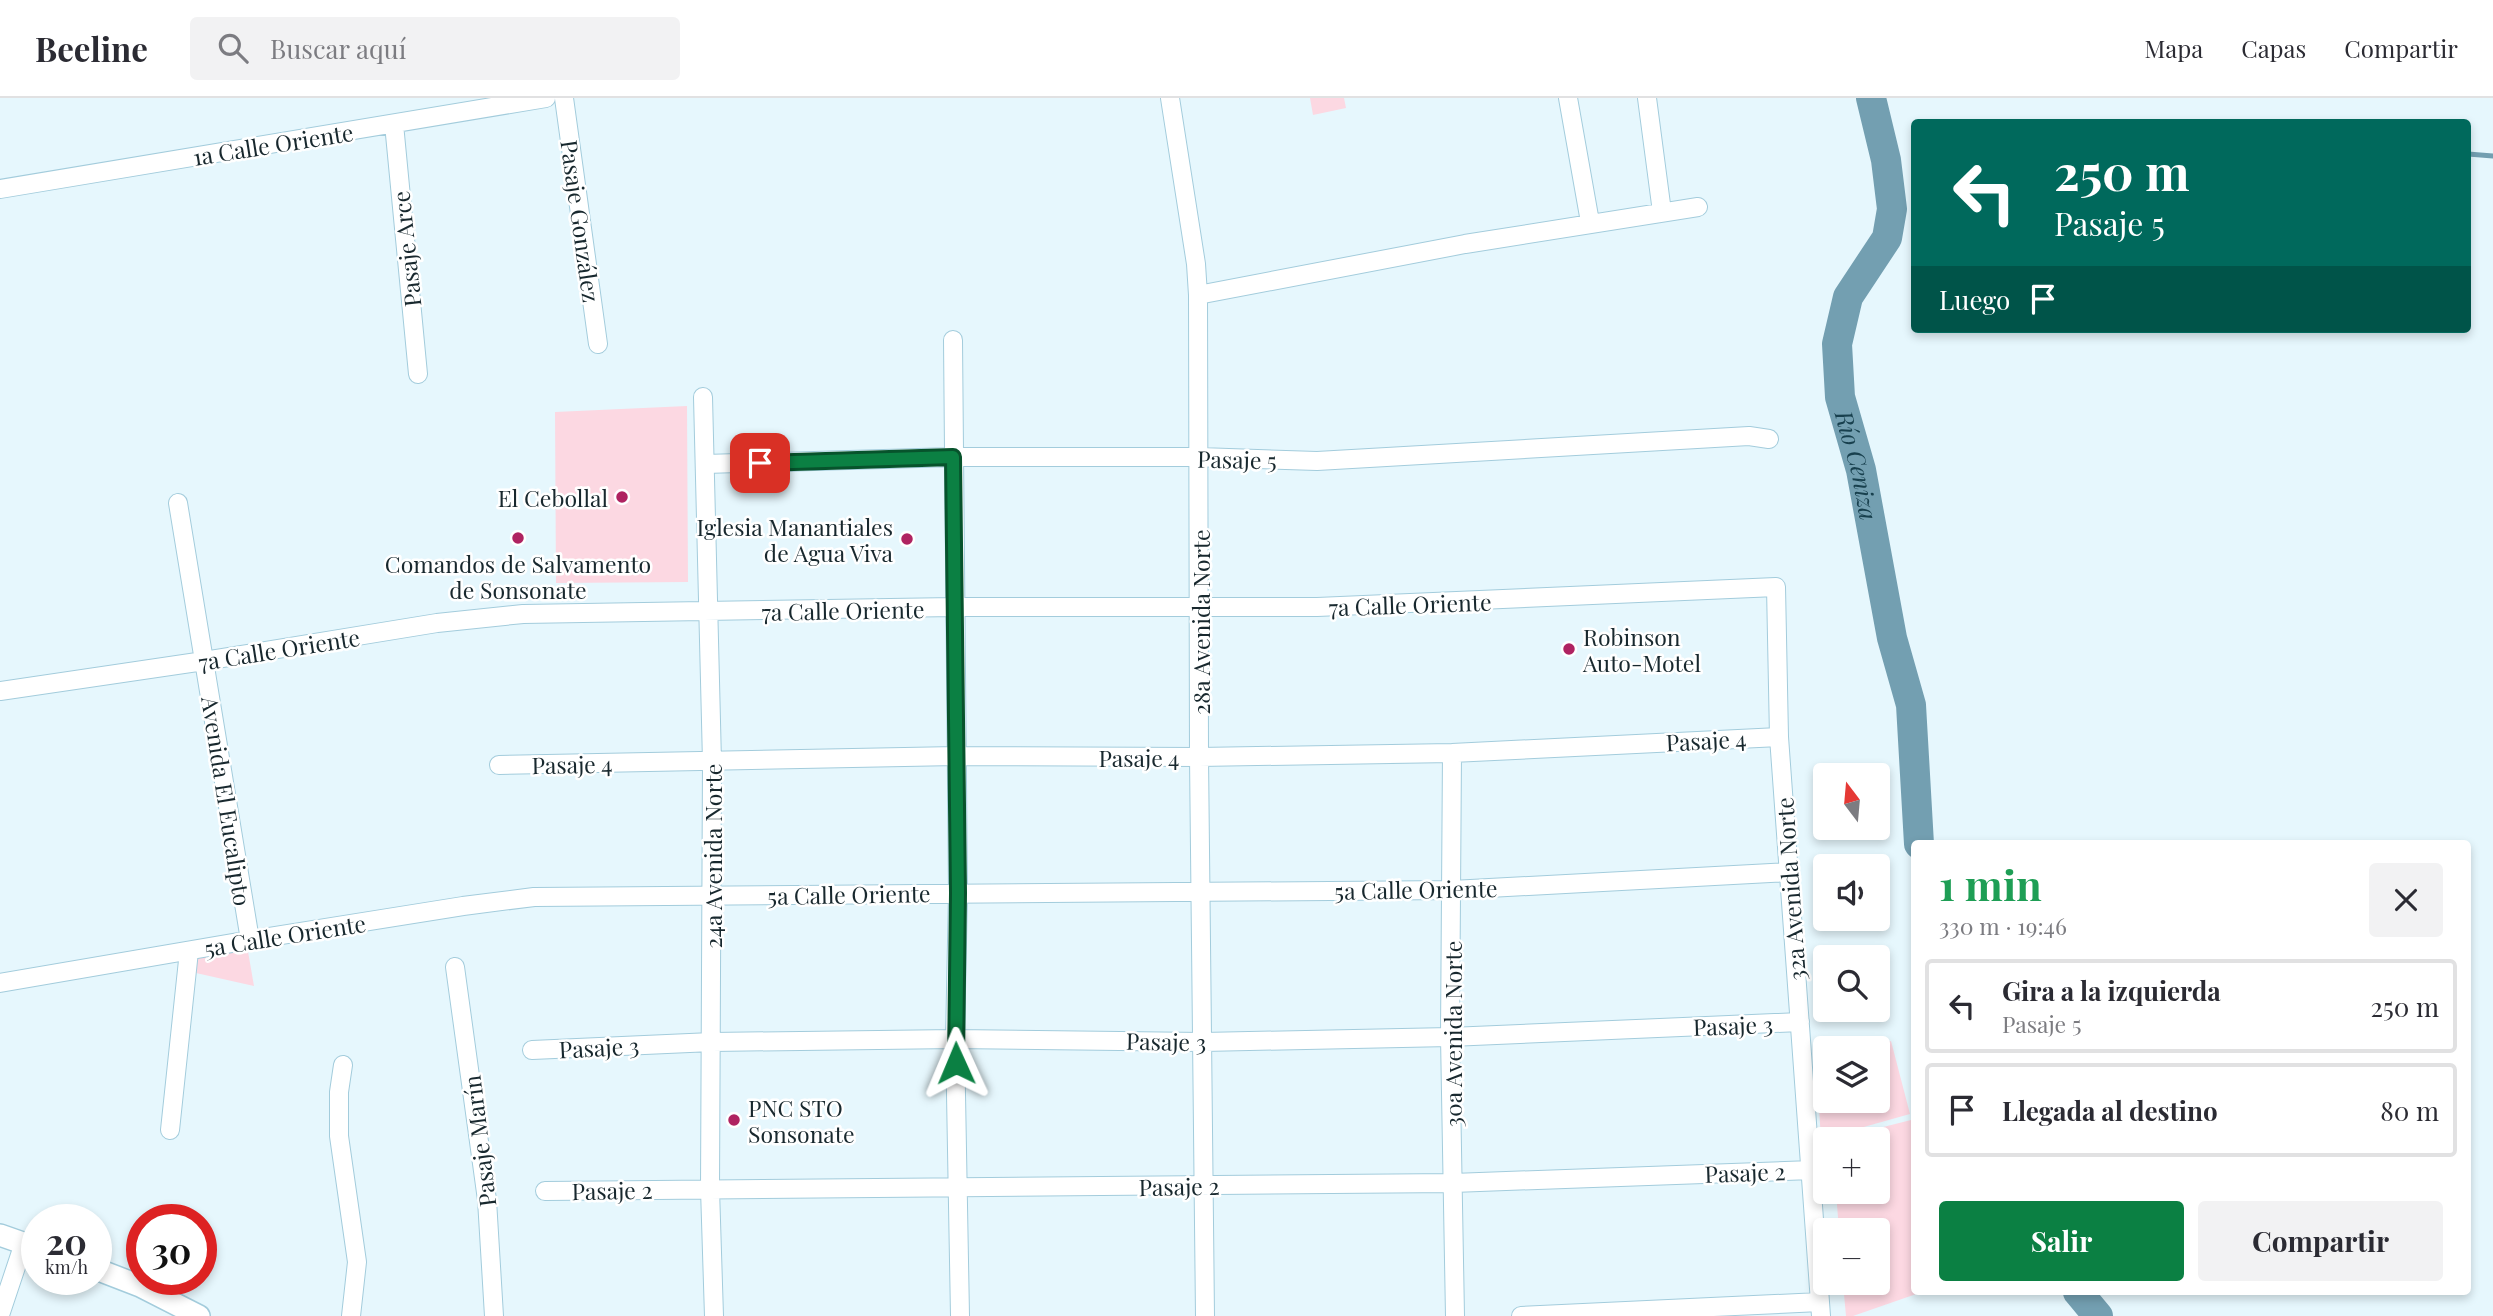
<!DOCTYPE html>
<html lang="es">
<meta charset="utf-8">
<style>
:root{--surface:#fff;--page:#f2f2f3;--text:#2b2b33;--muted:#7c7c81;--line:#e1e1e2;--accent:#0b8043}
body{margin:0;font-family:"Playfair Display",serif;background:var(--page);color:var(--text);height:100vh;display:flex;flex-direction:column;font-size:26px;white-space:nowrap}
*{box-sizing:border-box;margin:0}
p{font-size:23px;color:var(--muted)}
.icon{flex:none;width:38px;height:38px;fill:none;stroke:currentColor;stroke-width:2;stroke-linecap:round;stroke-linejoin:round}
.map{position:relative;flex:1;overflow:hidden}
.side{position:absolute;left:1911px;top:742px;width:560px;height:455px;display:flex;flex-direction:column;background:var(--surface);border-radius:7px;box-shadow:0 4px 10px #0003}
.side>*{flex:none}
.top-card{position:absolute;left:1911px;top:21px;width:560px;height:214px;border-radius:7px;box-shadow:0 4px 10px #0003;background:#00695c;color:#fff;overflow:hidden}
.needle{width:46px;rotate:344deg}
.buttons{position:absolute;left:1813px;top:665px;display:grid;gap:14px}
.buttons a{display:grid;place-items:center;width:77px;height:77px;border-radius:7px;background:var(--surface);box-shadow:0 4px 10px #0003;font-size:35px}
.speed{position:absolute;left:21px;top:1106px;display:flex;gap:14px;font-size:35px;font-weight:700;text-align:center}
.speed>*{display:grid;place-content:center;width:91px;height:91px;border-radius:50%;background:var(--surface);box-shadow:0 4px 10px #0003;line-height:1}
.speed small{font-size:18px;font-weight:400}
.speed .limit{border:10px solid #d22;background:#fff;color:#111}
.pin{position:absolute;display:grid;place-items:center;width:60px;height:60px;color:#fff;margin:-30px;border-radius:14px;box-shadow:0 4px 10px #0006}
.me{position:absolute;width:77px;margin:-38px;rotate:359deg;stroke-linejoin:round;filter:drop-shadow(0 0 5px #0008)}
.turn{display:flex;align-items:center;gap:24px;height:147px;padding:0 28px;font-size:32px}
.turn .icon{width:91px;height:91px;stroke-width:2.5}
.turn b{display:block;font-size:49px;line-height:60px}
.then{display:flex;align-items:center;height:66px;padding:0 28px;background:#0003;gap:14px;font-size:26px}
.round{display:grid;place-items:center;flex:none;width:74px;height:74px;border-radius:7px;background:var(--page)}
.head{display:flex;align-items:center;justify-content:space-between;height:119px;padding:0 28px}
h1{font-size:42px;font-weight:700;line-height:52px;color:#1e9e55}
.action{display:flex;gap:14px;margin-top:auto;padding:14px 28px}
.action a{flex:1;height:80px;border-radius:7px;background:var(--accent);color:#fff;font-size:28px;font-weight:700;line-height:80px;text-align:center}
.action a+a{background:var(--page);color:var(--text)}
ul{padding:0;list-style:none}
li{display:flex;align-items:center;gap:21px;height:94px;margin:0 14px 10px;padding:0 14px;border:4px solid var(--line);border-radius:7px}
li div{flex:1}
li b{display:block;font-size:26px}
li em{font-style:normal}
header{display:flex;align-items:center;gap:42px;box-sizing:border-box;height:98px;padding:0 35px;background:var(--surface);border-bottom:2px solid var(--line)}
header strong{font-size:33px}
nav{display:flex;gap:38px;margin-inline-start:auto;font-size:24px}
.search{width:490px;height:63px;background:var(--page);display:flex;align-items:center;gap:18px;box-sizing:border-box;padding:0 24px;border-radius:7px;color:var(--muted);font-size:26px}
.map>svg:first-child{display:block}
</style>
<header>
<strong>Beeline</strong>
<div class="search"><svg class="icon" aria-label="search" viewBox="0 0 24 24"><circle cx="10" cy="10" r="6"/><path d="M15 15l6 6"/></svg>Buscar aquí</div>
<nav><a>Mapa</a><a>Capas</a><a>Compartir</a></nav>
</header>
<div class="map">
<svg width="2493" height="1218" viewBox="0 0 2493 1218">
<rect width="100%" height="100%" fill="#e6f7fd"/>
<!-- green -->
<path fill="#fcd8e2" d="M 1310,0 L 1344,0 L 1346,10 L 1313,17 Z
M 687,308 L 688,484 L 556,485 L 555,314 Z
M 246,842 L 254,888 L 187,873 L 189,853 Z
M 1891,943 L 1910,1016 L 1821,1041 L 1816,964 L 1825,962 L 1825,1003 L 1878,1003 L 1878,950 L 1866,950 Z
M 1911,1022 L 1914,1033 L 1914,1194 L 1922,1194 L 1853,1218 L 1846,1218 L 1843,1185 L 1878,1185 L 1878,1132 L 1839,1132 L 1836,1094 L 1878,1094 L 1878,1041 L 1836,1041 Z"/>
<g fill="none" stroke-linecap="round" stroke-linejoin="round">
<!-- stream -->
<path stroke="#739fb1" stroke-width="5" d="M 2468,56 L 2493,58"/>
<!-- river -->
<g stroke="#739fb1" stroke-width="30">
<path id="s1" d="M 1871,0 L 1886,62 L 1892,111 L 1887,140 L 1848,199 L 1837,246 L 1840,299 L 1861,372 L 1892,540 L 1911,607 L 1919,746"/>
<path d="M 2078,1194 L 2098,1218"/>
</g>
<defs>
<path id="minor" d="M 564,0 L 598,246
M 1170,0 L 1196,166 L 1198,197 L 1199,659 L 1205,1218
M 1568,0 L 1590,124
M 1647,0 L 1662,114
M 394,26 L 418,276
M 0,91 L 546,0
M 1198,197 L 1465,146 L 1698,109
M 953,242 L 958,795 L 955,941 L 960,1218
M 703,299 L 712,664 L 710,1091 L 714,1218
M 705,366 L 953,359 L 1200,359 L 1317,363 L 1749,338 L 1769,341
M 178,405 L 250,842
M 0,593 L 204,563 L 437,525 L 523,516 L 954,509 L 1317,509 L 1776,489 L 1779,639 L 1821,1218
M 1452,655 L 1450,939 L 1455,1218
M 499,667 L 956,658 L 1199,659 L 1452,655 L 1779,639
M 455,869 L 487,1102 L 494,1218
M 0,885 L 250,842 L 463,808 L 534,799 L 1452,792 L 1789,774
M 532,952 L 712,944 L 955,941 L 1203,944 L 1450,939 L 1800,924
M 343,967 L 339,994 L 339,1038 L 357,1164 L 351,1218
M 170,1032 L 189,853
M 545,1093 L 1453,1085 L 1812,1072
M 0,1217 L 24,1145
M 1521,1218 L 1820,1204"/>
<path id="tertiary" d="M 0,1137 L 37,1150
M 96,1171 L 140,1188 L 199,1218"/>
</defs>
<!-- minor casing -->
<use href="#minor" stroke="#a3ccdc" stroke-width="20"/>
<!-- tertiary casing -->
<use href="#tertiary" stroke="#a3ccdc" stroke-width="24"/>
<!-- minor -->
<use href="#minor" stroke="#fff" stroke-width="18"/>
<!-- tertiary -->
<use href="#tertiary" stroke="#fff" stroke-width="21"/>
</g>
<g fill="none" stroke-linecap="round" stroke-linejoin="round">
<defs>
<path id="route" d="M 760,365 L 953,359 L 958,795 L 956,965"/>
</defs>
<!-- route casing -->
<use href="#route" stroke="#07532c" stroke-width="18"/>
<!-- route -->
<use href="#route" stroke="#0b8043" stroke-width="12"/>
</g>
<!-- markers -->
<g fill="#af2361" stroke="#fff" stroke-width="2.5">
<circle cx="622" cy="399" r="7"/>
<circle cx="518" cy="440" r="7"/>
<circle cx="907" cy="441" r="7"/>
<circle cx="1569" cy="551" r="7"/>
<circle cx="734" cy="1022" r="7"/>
</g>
<g text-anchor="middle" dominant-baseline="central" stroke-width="5" stroke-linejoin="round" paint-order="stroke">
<!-- street labels -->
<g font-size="23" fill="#18282e" stroke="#fff">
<text transform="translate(273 46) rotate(-9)">1a Calle Oriente</text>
<text transform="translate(581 123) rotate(82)">Pasaje González</text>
<text transform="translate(406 151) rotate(-96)">Pasaje Arce</text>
<text transform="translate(1237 361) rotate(1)">Pasaje 5</text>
<text transform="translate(1410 506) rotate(-2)">7a Calle Oriente</text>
<text transform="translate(843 512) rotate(-1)">7a Calle Oriente</text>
<text transform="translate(1200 524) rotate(-90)">28a Avenida Norte</text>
<text transform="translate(279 551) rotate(-9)">7a Calle Oriente</text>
<text transform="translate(1706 642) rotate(-3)">Pasaje 4</text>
<text x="1139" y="659">Pasaje 4</text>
<text transform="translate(572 666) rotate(-1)">Pasaje 4</text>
<text transform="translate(227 703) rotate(81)">Avenida El Eucalipto</text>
<text transform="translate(712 758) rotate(-90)">24a Avenida Norte</text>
<text transform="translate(1416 791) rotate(-1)">5a Calle Oriente</text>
<text transform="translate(1790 791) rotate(-94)">32a Avenida Norte</text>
<text transform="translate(849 796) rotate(-1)">5a Calle Oriente</text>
<text transform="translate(285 837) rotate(-9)">5a Calle Oriente</text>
<text transform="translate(1733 927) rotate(-2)">Pasaje 3</text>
<text transform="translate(1452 936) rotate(-90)">30a Avenida Norte</text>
<text transform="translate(1166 943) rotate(1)">Pasaje 3</text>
<text transform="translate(599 949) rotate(-3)">Pasaje 3</text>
<text transform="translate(479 1043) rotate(-97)">Pasaje Marín</text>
<text transform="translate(1745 1074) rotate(-2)">Pasaje 2</text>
<text transform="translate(1179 1088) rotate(-1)">Pasaje 2</text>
<text transform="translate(612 1092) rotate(-1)">Pasaje 2</text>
</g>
<!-- poi labels -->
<g font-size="23" fill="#18282e" stroke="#fff" text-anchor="end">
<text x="608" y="399">El Cebollal</text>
<text x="893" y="428">Iglesia Manantiales<tspan x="893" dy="26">de Agua Viva</tspan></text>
<text x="518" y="465" text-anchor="middle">Comandos de Salvamento<tspan x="518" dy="26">de Sonsonate</tspan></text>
<text x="1583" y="538" text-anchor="start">Robinson<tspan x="1583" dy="26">Auto-Motel</tspan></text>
<text x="748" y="1009" text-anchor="start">PNC STO<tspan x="748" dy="26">Sonsonate</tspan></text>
</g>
<!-- water labels -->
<g font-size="24" font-style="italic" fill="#18404e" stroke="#fff">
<text stroke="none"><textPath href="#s1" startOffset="385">Río Ceniza</textPath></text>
</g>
</g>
</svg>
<div class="buttons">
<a><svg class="needle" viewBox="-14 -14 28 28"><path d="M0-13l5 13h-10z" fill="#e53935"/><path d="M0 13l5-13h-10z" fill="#7c7c81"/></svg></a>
<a><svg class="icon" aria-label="sound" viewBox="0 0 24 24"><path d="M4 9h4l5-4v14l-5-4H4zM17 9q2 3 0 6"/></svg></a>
<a><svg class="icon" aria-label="search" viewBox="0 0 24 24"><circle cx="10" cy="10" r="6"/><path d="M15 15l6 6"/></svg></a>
<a><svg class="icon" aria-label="layers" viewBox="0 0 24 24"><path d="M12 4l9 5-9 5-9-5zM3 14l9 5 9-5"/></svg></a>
<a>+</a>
<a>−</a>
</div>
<div class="speed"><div>20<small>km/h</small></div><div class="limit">30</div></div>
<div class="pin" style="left:760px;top:365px;background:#d93025"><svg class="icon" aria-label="arrive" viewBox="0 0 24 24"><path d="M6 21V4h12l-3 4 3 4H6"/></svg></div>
<svg class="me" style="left:956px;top:965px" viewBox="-20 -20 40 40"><path d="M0-17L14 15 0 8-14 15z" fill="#0b8043" stroke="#fff" stroke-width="4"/></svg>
<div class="top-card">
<div class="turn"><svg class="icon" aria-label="left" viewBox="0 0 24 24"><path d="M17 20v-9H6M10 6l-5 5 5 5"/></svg><div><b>250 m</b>Pasaje 5</div></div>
<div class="then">Luego<svg class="icon" aria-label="arrive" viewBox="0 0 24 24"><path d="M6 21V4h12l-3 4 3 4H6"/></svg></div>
</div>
<section class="side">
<div class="head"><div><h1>1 min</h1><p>330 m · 19:46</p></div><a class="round"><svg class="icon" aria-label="close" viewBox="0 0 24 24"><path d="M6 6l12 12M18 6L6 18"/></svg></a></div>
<ul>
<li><svg class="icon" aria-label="left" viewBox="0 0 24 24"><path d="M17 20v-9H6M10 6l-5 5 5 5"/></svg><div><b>Gira a la izquierda</b><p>Pasaje 5</p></div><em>250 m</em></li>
<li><svg class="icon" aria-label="arrive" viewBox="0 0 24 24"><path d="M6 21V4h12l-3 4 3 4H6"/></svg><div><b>Llegada al destino</b></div><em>80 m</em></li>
</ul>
<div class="action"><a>Salir</a><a>Compartir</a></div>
</section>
</div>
